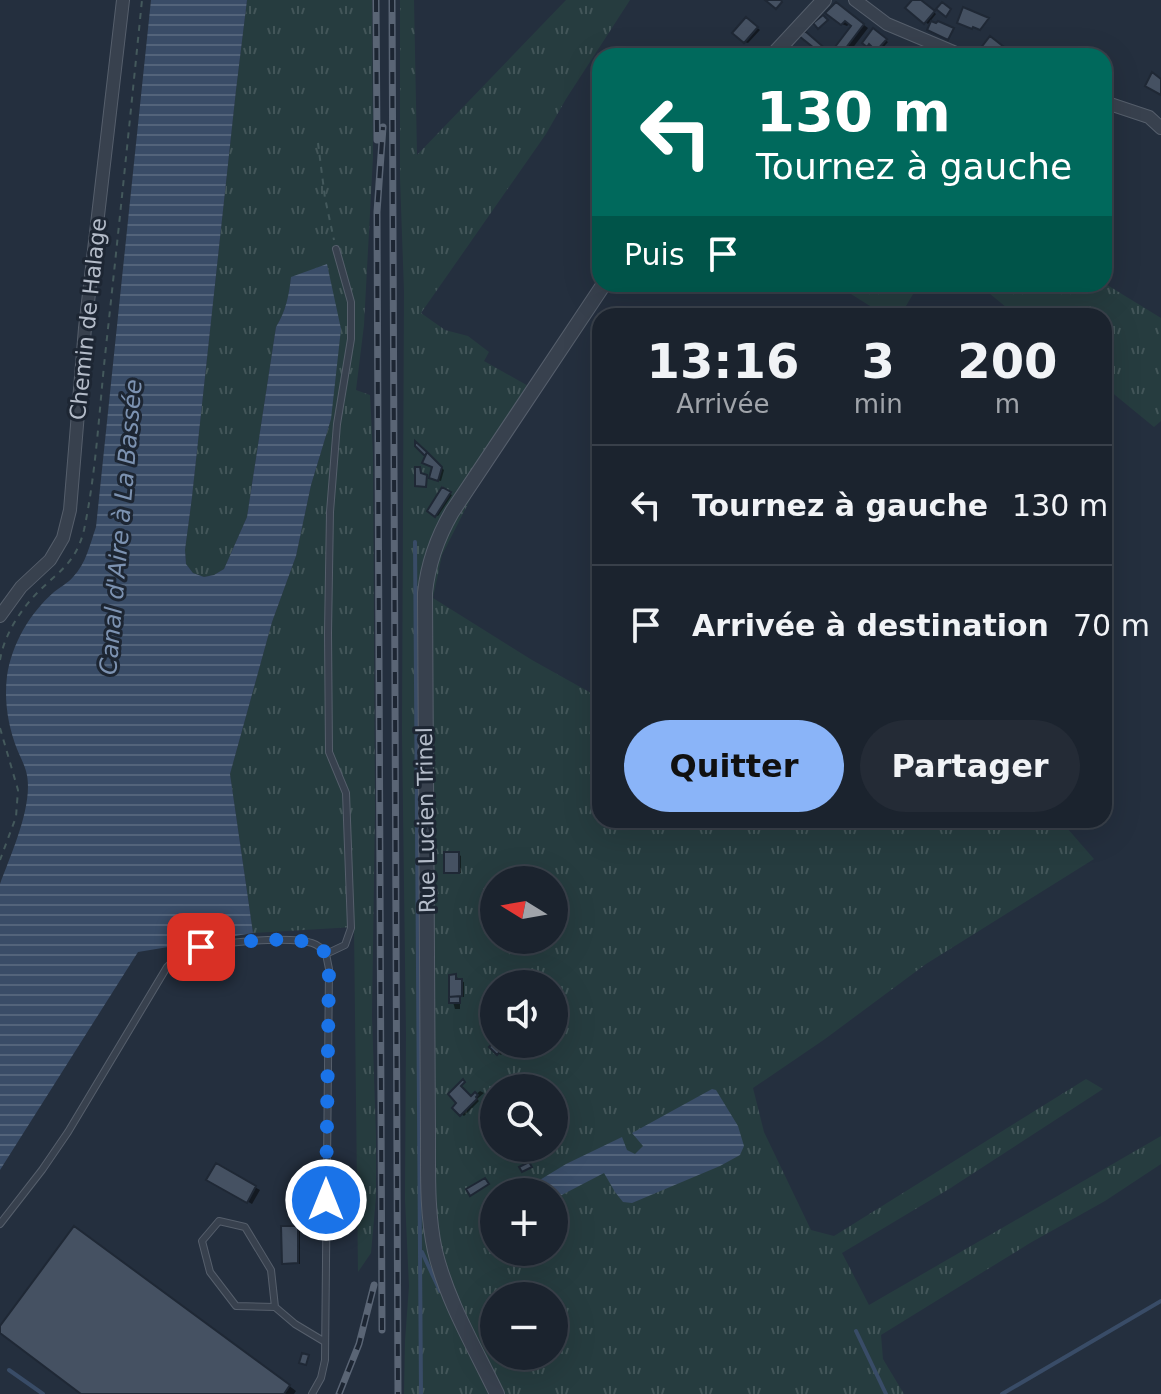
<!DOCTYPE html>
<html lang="fr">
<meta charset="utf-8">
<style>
:root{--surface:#1b232e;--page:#242b36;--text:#f1f3f6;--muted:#a0a4aa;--line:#39404a;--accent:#8ab4f8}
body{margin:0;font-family:"DejaVu Sans",sans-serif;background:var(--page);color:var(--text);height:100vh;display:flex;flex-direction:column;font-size:30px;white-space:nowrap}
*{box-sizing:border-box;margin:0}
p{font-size:26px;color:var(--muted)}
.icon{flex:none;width:44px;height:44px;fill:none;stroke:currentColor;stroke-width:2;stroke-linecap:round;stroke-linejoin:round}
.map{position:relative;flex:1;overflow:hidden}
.panel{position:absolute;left:592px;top:308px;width:520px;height:520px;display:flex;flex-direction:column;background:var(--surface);border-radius:24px;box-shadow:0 8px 32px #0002,0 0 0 2px var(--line)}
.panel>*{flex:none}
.guide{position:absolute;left:592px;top:48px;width:520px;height:244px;border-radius:24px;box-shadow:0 8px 32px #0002,0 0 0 2px var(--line);background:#00695c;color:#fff;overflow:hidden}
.needle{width:52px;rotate:281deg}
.buttons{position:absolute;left:480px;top:866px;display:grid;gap:16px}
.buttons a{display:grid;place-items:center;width:88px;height:88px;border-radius:50%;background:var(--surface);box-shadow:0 8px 32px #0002,0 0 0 2px var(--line);font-size:40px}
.pin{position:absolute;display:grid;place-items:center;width:68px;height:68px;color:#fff;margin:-34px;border-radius:16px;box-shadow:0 4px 12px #0006}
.me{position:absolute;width:88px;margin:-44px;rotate:0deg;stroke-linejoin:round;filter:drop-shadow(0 0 6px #0008)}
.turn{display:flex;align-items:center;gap:28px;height:168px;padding:0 32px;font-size:36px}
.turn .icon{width:104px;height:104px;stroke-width:2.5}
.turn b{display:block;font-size:56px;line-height:68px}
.then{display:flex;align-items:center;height:76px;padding:0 32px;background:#0003;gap:16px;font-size:30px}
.eta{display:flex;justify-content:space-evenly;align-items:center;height:136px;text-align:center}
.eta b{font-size:48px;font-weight:800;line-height:56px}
.action{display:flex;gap:16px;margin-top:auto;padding:16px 32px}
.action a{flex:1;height:92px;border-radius:48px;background:var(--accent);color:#111;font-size:32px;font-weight:800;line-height:92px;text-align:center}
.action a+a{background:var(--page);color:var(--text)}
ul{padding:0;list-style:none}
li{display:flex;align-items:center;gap:24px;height:120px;padding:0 32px;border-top:2px solid var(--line)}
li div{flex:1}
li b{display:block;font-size:30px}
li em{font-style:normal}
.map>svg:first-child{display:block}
</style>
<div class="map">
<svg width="1161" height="1394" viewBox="0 0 1161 1394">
<defs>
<pattern id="grass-tufts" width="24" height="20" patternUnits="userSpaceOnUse" patternTransform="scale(2)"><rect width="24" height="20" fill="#263c3f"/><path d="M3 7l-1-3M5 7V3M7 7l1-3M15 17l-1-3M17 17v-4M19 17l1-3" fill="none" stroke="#435659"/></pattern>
<pattern id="water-rules" width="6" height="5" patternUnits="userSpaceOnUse" patternTransform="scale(2)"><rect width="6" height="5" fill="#394c67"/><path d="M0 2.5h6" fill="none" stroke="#53647b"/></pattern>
</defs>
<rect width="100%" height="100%" fill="#242f3e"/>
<!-- grass -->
<path fill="url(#grass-tufts)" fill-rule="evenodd" d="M 247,0 L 372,0 L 373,157 L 364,325 L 356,390 L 370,395 L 373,454 L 375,809 L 372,1016 L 376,1136 L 376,1197 L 371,1253 L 358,1272 L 354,927 L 253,933 L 230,774 L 272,622 L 296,556 L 311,485 L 331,419 L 291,278 C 289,296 286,311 276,327 L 247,517 L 224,569 L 214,575 L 204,577 L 193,573 L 186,564 L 185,550 L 192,497 L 236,90 Z
M 400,0 L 414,0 L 417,155 L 566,0 L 630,0 L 566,99 L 546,134 L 421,313 L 445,330 L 468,336 L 489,352 L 484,361 L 539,392 L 474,492 L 442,555 L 433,598 L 532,660 L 600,698 L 600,820 L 1060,820 L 1094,859 L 926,964 L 825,1039 L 753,1088 L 764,1132 L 811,1230 L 834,1236 L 1086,1079 L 1103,1089 L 949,1189 L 842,1253 L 869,1305 L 1161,1136 L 1161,1164 L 1105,1201 L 1030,1243 L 881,1335 L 883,1359 L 904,1394 L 404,1394 L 405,1341 L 409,1286 L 405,1199 L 406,1035 L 402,732 L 404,291 L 400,178 ZM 494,880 L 554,880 L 554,940 L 494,940 ZM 494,984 L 554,984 L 554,1044 L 494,1044 ZM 494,1088 L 554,1088 L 554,1148 L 494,1148 ZM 494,1192 L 554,1192 L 554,1252 L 494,1252 ZM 494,1296 L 554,1296 L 554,1356 L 494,1356 Z
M 1104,283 L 1161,318 L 1161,421 L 1154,427 L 1104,386 L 1104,316 L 1017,316 L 984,289 L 988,284 Z
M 835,284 L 919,284 L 900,316 L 886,316 Z"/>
<!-- water -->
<path fill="url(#water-rules)" d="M 151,0 L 247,0 L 236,90 L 192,497 L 185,550 L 186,564 L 193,573 L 204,577 L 214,575 L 224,569 L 247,517 L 276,327 C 286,311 289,295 291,277 L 327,264 L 341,329 L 331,419 L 311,485 L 296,556 L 272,622 L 230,774 L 253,933 L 138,952 L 0,1170 L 0,884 C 11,854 35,802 26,771 C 24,764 20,756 17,749 C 8,726 4,701 7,676 C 12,644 29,614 54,592 C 60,587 68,583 73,577 C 86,564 90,544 96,527 Z
M 712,1089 L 716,1090 L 738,1126 L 744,1146 L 740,1155 L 720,1166 L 632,1203 L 623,1202 L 615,1192 L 604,1173 L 554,1199 L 554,1192 L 520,1192 L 566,1164 L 622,1137 L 627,1150 L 635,1154 L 643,1146 L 632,1133 Z"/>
<!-- shadow -->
<path fill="#0007" d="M 914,0 L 919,0 L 936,14 L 928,24 L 908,8 Z
M 841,8 L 868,28 L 848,54 L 843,51 L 853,26 L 850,23 L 847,26 L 842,24 Z
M 746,19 L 760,30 L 748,43 L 745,42 Z
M 873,31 L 888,42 L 880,51 L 886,56 L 874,56 L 879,50 L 873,44 L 871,47 L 864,43 Z
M 1104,182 L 1110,186 L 1104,195 Z
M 418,446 L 444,470 L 441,481 L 434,479 L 434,467 L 428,455 Z
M 443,490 L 452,495 L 438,516 L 430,511 Z
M 458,854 L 461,856 L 461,873 L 449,873 Z
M 455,976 L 458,978 L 458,981 L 464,982 L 464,997 L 460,997 L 460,1009 L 455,1009 L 453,1002 Z
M 495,1044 L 511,1044 L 501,1055 L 498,1053 Z
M 480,1091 L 484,1093 L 477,1099 L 479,1101 L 464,1116 L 461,1114 L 472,1098 Z
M 216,1166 L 260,1190 L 252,1204 L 209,1179 Z
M 298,1228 L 300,1229 L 300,1264 L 287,1264 L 284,1262 Z
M 82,1232 L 296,1391 L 294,1394 L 85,1394 L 0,1330 Z"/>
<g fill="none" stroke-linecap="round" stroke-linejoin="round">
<!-- stream -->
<path stroke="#394c67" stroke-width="4" d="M 415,542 L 421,1394
M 422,1252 L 440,1291
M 856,1331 L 886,1394
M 9,1370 L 43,1394
M 1002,1394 L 1161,1301"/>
</g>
<!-- building -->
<path fill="#455162" stroke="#1f2835" stroke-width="2" d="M 765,0 L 781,0 L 782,2 L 776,9 Z
M 912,0 L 921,0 L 935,11 L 924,24 L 905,8 Z
M 836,2 L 864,24 L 842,53 L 835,47 L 851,26 L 845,21 L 841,25 L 825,13 Z
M 942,2 L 951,9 L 946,17 L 936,9 Z
M 963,7 L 989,18 L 980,30 L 973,27 L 972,29 L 957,23 Z
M 823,15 L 828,20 L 818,29 L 813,23 Z
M 746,17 L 758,27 L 744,43 L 732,33 Z
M 931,21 L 936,23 L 938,21 L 954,28 L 948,40 L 927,30 Z
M 873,28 L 887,39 L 876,51 L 869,44 L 867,47 L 862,43 Z
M 805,31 L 828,51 L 824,56 L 799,36 Z
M 990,36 L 1004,47 L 997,56 L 989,56 L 980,49 Z
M 1152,72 L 1161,79 L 1161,95 L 1145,86 Z
M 415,441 L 427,452 L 425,456 L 415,446 Z
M 427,452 L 442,467 L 438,481 L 429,478 L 432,467 L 422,463 Z
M 415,467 L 420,467 L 421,473 L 427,475 L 426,487 L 415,486 Z
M 442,487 L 451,492 L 435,517 L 427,511 Z
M 444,852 L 459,852 L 459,873 L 444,873 Z
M 456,974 L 456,979 L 462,979 L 462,996 L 449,997 L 449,975 Z
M 460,996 L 460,1003 L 449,1003 L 449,997 Z
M 494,1042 L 494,1044 L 507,1044 L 497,1055 L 489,1047 Z
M 463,1079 L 465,1082 L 461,1086 L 471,1096 L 475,1092 L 478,1095 L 476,1097 L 477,1099 L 460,1116 L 452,1108 L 456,1103 L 448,1094 Z
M 529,1162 L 532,1167 L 522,1172 L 519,1167 Z
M 216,1163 L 256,1186 L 247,1203 L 206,1180 Z
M 485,1178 L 489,1184 L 470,1196 L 466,1189 Z
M 74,1226 L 290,1385 L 284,1394 L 81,1394 L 0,1333 L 0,1326 Z
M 281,1226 L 298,1226 L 298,1263 L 282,1264 Z
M 302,1353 L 309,1355 L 306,1365 L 299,1363 Z"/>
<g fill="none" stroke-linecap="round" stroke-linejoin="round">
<defs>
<path id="service" d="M 0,1224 L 42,1170 L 68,1132 L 167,967 C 173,961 179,956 187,952 C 209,942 289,936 312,943 C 319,945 322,949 326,954
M 275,1307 L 236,1306 L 210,1272 L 202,1241 L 219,1221 L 245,1227 L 271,1270 L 275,1307 L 295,1324 L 325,1342
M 312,1394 L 321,1378 L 325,1360 L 329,969 L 326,954 L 345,945 L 351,928 L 346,793 L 329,752 L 328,633 L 330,512 L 337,424 L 351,339 L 351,302 L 336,249"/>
<path id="minor" d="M 855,0 L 887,24 L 963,56
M 1104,102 L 1149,117 L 1161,128
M 0,616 L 21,587 L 50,560 L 63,538 L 70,510 L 85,328 L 123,0"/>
<path id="tertiary" d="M 772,56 L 824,0
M 497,1394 C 475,1348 447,1301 435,1251 C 427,1214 428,1176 428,1138 L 425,593 C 428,563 437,538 452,512 L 604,284"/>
</defs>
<!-- service casing -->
<use href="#service" stroke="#565f6c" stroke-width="8"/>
<!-- minor casing -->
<use href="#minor" stroke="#565f6c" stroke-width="14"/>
<!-- tertiary casing -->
<use href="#tertiary" stroke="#565f6c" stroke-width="16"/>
<!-- path -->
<path stroke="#44595c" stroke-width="2" stroke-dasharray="6 6" stroke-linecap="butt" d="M 318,143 L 325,198 L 334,240
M 0,660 C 4,635 21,609 38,592 C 59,571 76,563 84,530 C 96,473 99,413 105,356 C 118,237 130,119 142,0
M 0,728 L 18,790 L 16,817 L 0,860"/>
<!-- service -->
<use href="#service" stroke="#38414e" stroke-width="6"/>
<!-- minor -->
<use href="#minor" stroke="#38414e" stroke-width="12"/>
<!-- tertiary -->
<use href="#tertiary" stroke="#38414e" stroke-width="14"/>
<defs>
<path id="rail" d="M 376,0 L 377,140
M 392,0 L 398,1394
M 382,1330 L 377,212 L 383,127
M 339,1394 L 359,1344 L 374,1285"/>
</defs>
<!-- rail casing -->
<use href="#rail" stroke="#5a6575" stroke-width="7"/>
<!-- rail -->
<use href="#rail" stroke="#1d2633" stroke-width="4" stroke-dasharray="12" stroke-linecap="butt"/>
</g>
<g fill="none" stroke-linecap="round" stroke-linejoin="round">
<!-- route -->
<path stroke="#1a73e8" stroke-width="14" stroke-dasharray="0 25.2" d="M 201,947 C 227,944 299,932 319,947 C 327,952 328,960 329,969 L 326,1200"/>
</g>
<g text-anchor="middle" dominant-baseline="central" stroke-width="6" stroke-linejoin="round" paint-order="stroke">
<!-- street labels -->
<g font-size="22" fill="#b4bcc9" stroke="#1d2633">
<text transform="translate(88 319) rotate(-84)">Chemin de Halage</text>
<text transform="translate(426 820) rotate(-91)">Rue Lucien Trinel</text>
</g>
<!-- water labels -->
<g font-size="24" font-style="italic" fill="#7c92b1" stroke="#1d2633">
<text transform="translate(121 527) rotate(-85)">Canal d'Aire à La Bassée</text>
</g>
</g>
</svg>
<div class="buttons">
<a><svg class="needle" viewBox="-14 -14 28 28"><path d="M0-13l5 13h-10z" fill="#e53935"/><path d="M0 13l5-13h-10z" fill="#a0a4aa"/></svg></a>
<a><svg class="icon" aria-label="sound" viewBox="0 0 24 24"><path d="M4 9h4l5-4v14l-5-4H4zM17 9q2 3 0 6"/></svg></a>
<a><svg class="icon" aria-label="search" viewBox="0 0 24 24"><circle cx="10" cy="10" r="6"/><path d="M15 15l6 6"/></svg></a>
<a>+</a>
<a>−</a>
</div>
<div class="pin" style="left:201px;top:947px;background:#d93025"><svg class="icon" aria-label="arrive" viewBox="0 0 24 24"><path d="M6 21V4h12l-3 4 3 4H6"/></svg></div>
<svg class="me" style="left:326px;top:1200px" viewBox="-20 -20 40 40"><circle r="17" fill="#1a73e8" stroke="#fff" stroke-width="3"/><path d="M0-11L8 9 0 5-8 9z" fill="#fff"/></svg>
<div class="guide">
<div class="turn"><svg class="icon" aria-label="left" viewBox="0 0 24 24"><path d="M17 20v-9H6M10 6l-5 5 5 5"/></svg><div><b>130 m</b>Tournez à gauche</div></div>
<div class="then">Puis<svg class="icon" aria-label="arrive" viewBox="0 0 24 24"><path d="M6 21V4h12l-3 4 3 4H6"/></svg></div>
</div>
<section class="panel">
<div class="eta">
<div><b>13:16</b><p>Arrivée</p></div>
<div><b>3</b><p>min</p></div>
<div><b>200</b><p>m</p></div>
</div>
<ul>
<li><svg class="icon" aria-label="left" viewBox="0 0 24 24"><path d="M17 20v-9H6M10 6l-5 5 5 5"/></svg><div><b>Tournez à gauche</b></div><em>130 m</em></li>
<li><svg class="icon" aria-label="arrive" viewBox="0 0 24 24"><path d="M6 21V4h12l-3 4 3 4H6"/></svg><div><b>Arrivée à destination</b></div><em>70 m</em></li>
</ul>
<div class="action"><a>Quitter</a><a>Partager</a></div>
</section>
</div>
